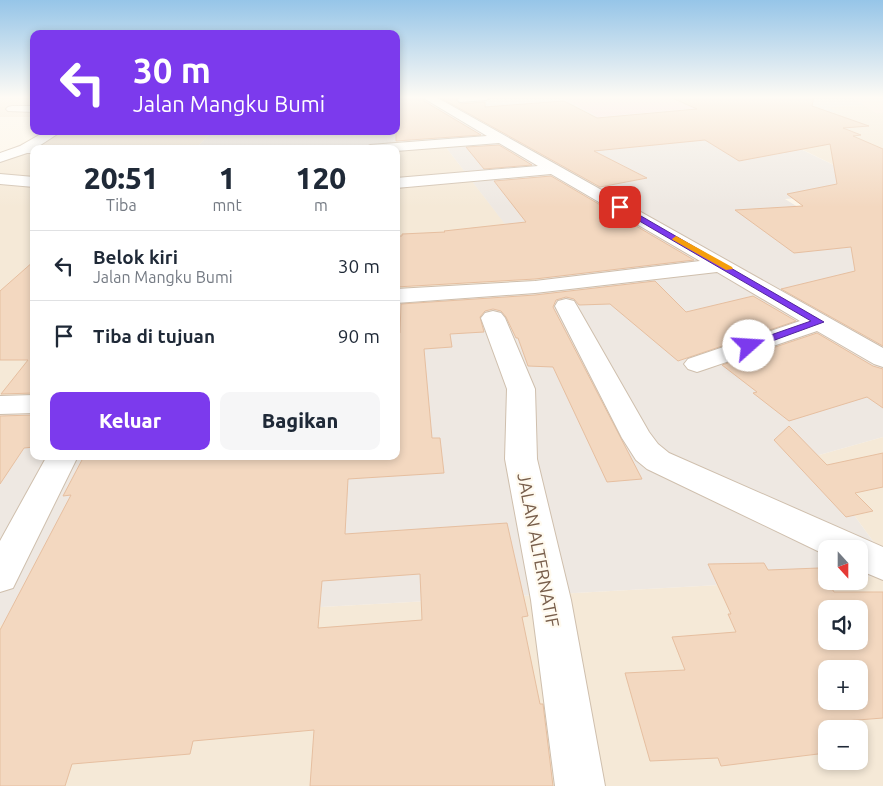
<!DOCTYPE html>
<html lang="id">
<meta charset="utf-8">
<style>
:root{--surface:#fff;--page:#f6f6f7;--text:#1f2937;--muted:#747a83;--line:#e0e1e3;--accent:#7c3aed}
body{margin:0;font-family:Ubuntu,sans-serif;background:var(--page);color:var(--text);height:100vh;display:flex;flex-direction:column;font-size:19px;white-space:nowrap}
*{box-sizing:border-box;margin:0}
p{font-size:16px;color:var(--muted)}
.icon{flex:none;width:28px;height:28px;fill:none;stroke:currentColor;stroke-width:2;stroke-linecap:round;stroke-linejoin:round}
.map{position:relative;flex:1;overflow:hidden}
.drawer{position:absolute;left:30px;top:145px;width:370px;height:315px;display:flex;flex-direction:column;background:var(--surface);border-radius:10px;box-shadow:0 2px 8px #0003}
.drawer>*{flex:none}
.banner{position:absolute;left:30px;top:30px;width:370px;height:105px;border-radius:10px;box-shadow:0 2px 8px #0003;background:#7c3aed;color:#fff;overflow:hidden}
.needle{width:32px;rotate:159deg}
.fabs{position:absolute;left:818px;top:540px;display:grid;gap:10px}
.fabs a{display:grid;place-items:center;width:50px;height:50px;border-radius:10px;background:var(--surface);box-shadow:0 2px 8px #0003;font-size:25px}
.pin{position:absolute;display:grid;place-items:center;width:42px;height:42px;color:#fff;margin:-21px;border-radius:10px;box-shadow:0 2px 8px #0006}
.me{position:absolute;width:55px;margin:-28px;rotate:71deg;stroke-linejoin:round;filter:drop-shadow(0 0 4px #0008)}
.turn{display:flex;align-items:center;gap:18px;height:105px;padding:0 20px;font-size:22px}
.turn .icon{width:65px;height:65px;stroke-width:2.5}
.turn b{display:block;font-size:35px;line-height:42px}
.eta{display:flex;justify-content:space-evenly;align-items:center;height:85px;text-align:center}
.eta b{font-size:30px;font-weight:800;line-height:35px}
.button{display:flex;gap:10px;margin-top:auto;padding:10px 20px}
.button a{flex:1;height:58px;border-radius:10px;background:var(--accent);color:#fff;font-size:20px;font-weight:800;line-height:58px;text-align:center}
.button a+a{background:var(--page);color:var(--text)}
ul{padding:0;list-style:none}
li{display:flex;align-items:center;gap:15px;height:70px;padding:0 20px;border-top:1px solid var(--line)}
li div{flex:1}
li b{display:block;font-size:19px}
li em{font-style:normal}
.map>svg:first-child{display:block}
</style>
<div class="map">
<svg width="883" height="786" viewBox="0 0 883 786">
<rect width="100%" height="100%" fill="#fdf6e9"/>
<!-- residential -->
<path fill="#f5e9d7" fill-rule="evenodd" d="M 0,97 L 34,97 L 34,117 L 0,117 Z
M 864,105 L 876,113 L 883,113 L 883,189 L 744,121 L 835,112 L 826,107 Z
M 45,131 L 209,131 L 211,133 L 195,149 L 34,149 L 34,395 L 0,396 L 0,155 Z
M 445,146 L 551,283 L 396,295 L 396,150 Z
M 883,437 L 883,555 L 812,457 Z
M 883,576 L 883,786 L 0,786 L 0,625 L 826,579 L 826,581 L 859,581 L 859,577 ZM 826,609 L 859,609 L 859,641 L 826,641 ZM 826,669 L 859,669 L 859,701 L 826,701 ZM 826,729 L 859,729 L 859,761 L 826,761 Z"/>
<!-- commercial -->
<path fill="#fde8dc" d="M 852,97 L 883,97 L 883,113 L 876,113 Z"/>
<!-- industrial -->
<path fill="#eee8e2" d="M 396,97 L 561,97 L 598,117 L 818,97 L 852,97 L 864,105 L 827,107 L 836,112 L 745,122 L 883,189 L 883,192 L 785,199 L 883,260 L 883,437 L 812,457 L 883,555 L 883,576 L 859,577 L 859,549 L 826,549 L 826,579 L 0,625 L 0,396 L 34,395 L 34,456 L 396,456 L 396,295 L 550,283 L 445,146 L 396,149 L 195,149 L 211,133 L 209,131 L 396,131 Z"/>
<!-- medical -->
<path fill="#fbdcdd" d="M 561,97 L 818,97 L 598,117 Z"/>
<!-- building -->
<path fill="#f3d8c0" stroke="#e6bfa0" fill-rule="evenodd" d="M 396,97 L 422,97 L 424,101 L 481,135 L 396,141 Z
M 439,97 L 459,97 L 456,100 L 460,104 L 485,102 L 485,107 L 564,101 L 597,118 L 697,109 L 670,97 L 814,97 L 812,106 L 869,126 L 843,128 L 861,135 L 853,136 L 883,149 L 883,346 L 781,289 L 855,271 L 851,247 L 794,253 L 735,210 L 803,206 L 787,194 L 837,184 L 830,144 L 739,161 L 705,140 L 594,151 L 647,178 L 600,187 Z
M 499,145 L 532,165 L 484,169 L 466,147 Z
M 551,176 L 694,260 L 535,279 L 396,287 L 396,236 L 402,236 L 402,234 L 445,232 L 444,231 L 526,222 L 494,181 Z
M 34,261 L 34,393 L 1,394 L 28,360 L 0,360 L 0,291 Z
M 655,281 L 686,312 L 753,296 L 796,321 L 678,361 L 610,304 L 579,305 L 574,299 L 566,297 L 556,300 L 553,307 L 642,479 L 607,482 L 553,367 L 528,366 L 518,338 L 516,338 L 506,317 L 501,311 L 493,309 L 485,311 L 480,317 L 484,332 L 450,334 L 452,347 L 424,349 L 432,438 L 440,438 L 444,473 L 348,479 L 345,534 L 507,523 L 528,616 L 522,617 L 540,704 L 543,704 L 553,786 L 310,786 L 314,730 L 193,741 L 190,754 L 72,764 L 65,786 L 0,786 L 0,630 L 71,495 L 63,496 L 83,458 L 396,456 L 396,333 L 400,333 L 401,304 L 535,295 ZM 420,574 L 422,620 L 318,628 L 322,581 Z
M 817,333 L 873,366 L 883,369 L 883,408 L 867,397 L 789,421 L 753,393 L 757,392 L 722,365 Z
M 34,415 L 34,447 L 24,448 L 0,484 L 0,416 Z
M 789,426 L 827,465 L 883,453 L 883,487 L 855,493 L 873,511 L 846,517 L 774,440 Z
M 764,563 L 768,570 L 819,568 L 834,592 L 883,592 L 883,718 L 845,721 L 849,729 L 826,729 L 826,753 L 721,766 L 718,758 L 650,761 L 625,673 L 685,670 L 672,637 L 736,632 L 728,614 L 731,614 L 708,564 ZM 826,609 L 859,609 L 859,641 L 826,641 ZM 826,669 L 859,669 L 859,701 L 826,701 Z"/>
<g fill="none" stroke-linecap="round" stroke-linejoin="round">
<defs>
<path id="street" d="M 424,97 L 436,97 L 883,348 L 883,367 L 874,364 L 817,331 L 706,369 L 697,372 L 688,369 L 684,364 L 688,359 L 800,321 L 717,272 L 535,293 L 396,303 L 396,289 L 535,281 L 700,261 L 551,174 L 396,188 L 396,178 L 538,166 L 499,143 L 396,151 L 396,149 L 363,149 L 370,145 L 487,136 L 425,99 Z
M 464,97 L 491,97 L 486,100 L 460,102 L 458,100 L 460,98 Z
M 12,106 L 34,106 L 34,112 L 8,111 L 6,109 L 8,107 Z
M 46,131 L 62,131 L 39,146 L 41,149 L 34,149 L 34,153 L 27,153 L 0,162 L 0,153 L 20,146 Z
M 0,174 L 34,177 L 34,187 L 0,184 Z
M 566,299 L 574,301 L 577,306 L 649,432 L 658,444 L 669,453 L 883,547 L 883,580 L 859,570 L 859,549 L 826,549 L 826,555 L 647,469 L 636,460 L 622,438 L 555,306 L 558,301 Z
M 493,311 L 501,313 L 505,318 L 535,389 L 537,459 L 571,600 L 605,786 L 555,786 L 531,600 L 505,459 L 507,389 L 481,318 L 485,313 Z
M 34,395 L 34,413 L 0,414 L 0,396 Z
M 47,456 L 78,456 L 13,588 L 0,592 L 0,541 Z"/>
</defs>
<!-- street casing -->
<use href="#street" stroke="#cfbfad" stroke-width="2"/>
<!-- street -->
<use href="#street" fill="#fff" fill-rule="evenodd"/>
</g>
<!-- sky -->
<linearGradient id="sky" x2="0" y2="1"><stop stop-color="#96c5e8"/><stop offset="0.47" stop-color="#fefbf5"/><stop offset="1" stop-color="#fefbf5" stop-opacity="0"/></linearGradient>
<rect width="883" height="207" fill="url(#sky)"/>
<!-- route -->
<path fill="#7c3aed" stroke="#51269a" d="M 617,205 L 622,205 L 824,322 L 753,348 L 745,348 L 744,346 L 745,344 L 811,321 L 617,208 Z"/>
<!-- slow -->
<path fill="#f59e0b" d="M 676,236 L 732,267 L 733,269 L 726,270 L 673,240 L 672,239 Z"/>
<g text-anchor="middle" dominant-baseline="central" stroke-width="4.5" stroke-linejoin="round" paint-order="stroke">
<!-- near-street labels -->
<g font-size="18" fill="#785e4b" stroke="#fffaef">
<text transform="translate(539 550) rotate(79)">JALAN ALTERNATIF</text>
</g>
</g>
</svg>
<div class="fabs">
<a><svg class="needle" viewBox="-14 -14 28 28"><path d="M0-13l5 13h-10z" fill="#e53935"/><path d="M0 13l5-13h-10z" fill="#747a83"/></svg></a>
<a><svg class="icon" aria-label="sound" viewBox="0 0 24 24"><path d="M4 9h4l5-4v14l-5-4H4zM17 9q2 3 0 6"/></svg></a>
<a>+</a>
<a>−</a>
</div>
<div class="pin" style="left:620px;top:207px;background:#d93025"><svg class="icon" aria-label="arrive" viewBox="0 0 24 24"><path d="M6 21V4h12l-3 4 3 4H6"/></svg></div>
<svg class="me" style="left:749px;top:346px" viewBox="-20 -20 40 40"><circle r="19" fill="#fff"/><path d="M0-13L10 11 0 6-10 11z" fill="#7c3aed"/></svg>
<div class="banner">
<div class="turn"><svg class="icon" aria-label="left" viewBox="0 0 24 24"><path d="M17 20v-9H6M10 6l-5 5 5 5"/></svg><div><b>30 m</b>Jalan Mangku Bumi</div></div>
</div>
<section class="drawer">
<div class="eta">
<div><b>20:51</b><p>Tiba</p></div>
<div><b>1</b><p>mnt</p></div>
<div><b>120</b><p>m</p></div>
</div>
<ul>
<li><svg class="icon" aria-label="left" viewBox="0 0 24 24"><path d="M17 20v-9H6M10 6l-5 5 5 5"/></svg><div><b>Belok kiri</b><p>Jalan Mangku Bumi</p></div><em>30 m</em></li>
<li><svg class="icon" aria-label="arrive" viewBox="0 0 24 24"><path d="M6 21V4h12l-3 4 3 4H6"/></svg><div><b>Tiba di tujuan</b></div><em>90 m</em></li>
</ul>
<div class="button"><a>Keluar</a><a>Bagikan</a></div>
</section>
</div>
